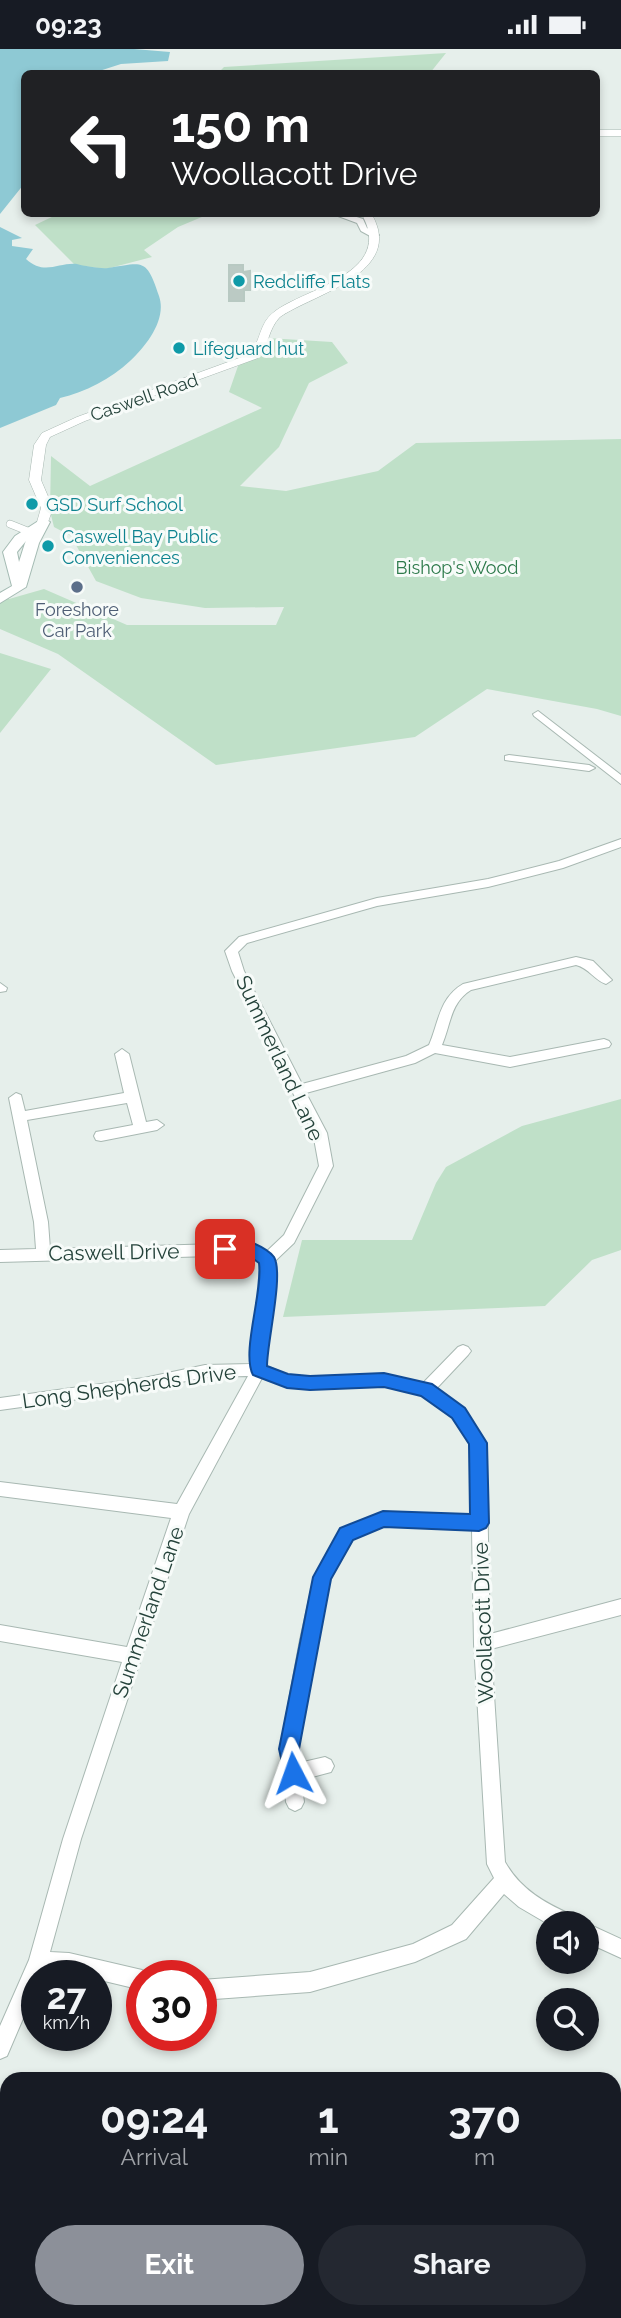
<!DOCTYPE html>
<style>
:root{--surface:#171b24;--page:#242831;--text:#f1f3f6;--muted:#9ea1a6;--accent:#8c9099}
body{margin:0;font-family:Raleway,sans-serif;background:var(--page);color:var(--text);height:100vh;display:flex;flex-direction:column;font-size:26px;white-space:nowrap}
*{box-sizing:border-box;margin:0}
p{font-size:23px;color:var(--muted)}
.icon{flex:none;width:38px;height:38px;fill:none;stroke:currentColor;stroke-width:2;stroke-linecap:round;stroke-linejoin:round}
.map{position:relative;flex:1;overflow:hidden}
.sheet{position:absolute;left:0px;top:2023px;width:621px;height:247px;display:flex;flex-direction:column;background:var(--surface);border-radius:21px 21px 0 0;box-shadow:0 4px 10px #0003}
.sheet>*{flex:none}
.guide{position:absolute;left:21px;top:21px;width:579px;height:147px;border-radius:10px;box-shadow:0 4px 10px #0003;background:#202124;color:#fff;overflow:hidden}
.fabs{position:absolute;left:536px;top:1862px;display:grid;gap:14px}
.fabs a{display:grid;place-items:center;width:63px;height:63px;border-radius:50%;background:var(--surface);box-shadow:0 4px 10px #0003;font-size:35px}
.speed{position:absolute;left:21px;top:1911px;display:flex;gap:14px;font-size:35px;font-weight:700;text-align:center}
.speed>*{display:grid;place-content:center;width:91px;height:91px;border-radius:50%;background:var(--surface);box-shadow:0 4px 10px #0003;line-height:1}
.speed small{font-size:18px;font-weight:400}
.speed .limit{border:10px solid #d22;background:#fff;color:#111}
.pin{position:absolute;display:grid;place-items:center;width:60px;height:60px;color:#fff;margin:-30px;border-radius:14px;box-shadow:0 4px 10px #0006}
.me{position:absolute;width:77px;margin:-38px;rotate:356deg;stroke-linejoin:round;filter:drop-shadow(0 0 5px #0008)}
.turn{display:flex;align-items:center;gap:24px;height:147px;padding:0 35px;font-size:32px}
.turn .icon{width:91px;height:91px;stroke-width:2.5}
.turn b{display:block;font-size:49px;line-height:60px}
.eta{display:flex;justify-content:space-evenly;align-items:center;height:119px;text-align:center}
.eta b{font-size:42px;font-weight:700;line-height:49px}
.primary-button{display:flex;gap:14px;margin-top:auto;padding:14px 35px}
.primary-button a{flex:1;height:80px;border-radius:42px;background:var(--accent);color:#fff;font-size:28px;font-weight:700;line-height:80px;text-align:center}
.primary-button a+a{background:var(--page);color:var(--text)}
.status{display:flex;justify-content:space-between;align-items:center;height:49px;padding:0 35px;background:var(--surface);direction:ltr}
.status svg{height:19px;fill:currentColor}
.map>svg:first-child{display:block}
</style>
<div class="status"><b>09:23</b><svg viewBox="0 0 49 12"><path d="M0 12V9h3v3zM5 12V6h3v6zM10 12V3h3v9zM15 12V0h3v12zM26 1h20v11H26zM47 4h2v5h-2z"/></svg></div>
<div class="map">
<svg width="621" height="2269" viewBox="0 0 621 2269">
<rect width="100%" height="100%" fill="#e6efeb"/>
<!-- green -->
<path fill="#bfe0c8" d="M 446,4 L 430,24 L 218,24 L 224,18 Z
M 58,165 L 209,165 L 178,178 L 144,201 L 152,208 L 106,220 L 82,217 L 74,215 L 35,176 Z
M 267,289 L 332,293 L 348,314 L 309,334 L 279,398 L 240,437 L 286,442 L 378,422 L 416,394 L 621,390 L 621,667 L 597,660 L 487,640 L 415,688 L 216,716 L 58,605 L 0,580 L 0,543 L 9,550 L 44,540 L 127,576 L 276,576 L 284,558 L 205,559 L 141,549 L 96,532 L 71,487 L 54,478 L 50,462 L 51,407 L 90,437 L 262,359 L 229,343 L 238,317 L 263,303 Z
M 0,604 L 51,620 L 0,684 Z
M 621,1050 L 621,1201 L 592,1211 L 545,1257 L 283,1268 L 302,1191 L 412,1191 L 436,1134 L 446,1118 L 522,1077 Z"/>
<!-- water -->
<path fill="#8ec9d4" d="M 0,0 L 134,0 L 170,3 L 168,12 L 121,15 L 93,24 L 24,24 L 24,135 L 0,165 Z
M 0,178 L 22,189 L 12,191 L 12,197 L 33,200 L 26,210 C 44,227 59,213 77,215 C 84,217 102,220 108,219 C 143,214 146,208 159,247 C 167,270 147,296 130,312 C 111,330 85,343 60,349 L 56,356 L 0,379 Z"/>
<!-- building -->
<path fill="#bbcac4" stroke="#b8c9c2" stroke-width="2" d="M 229,216 L 243,216 L 243,223 L 250,222 L 250,241 L 244,241 L 244,252 L 229,252 Z"/>
<g fill="none" stroke-linecap="round" stroke-linejoin="round">
<defs>
<path id="pedestrian" d="M 10,475 L 30,483"/>
<path id="minor" d="M 330,164 L 344,164 L 363,170 L 367,179 L 379,186 L 372,188 L 361,182 L 357,174 Z
M 538,662 L 621,726 L 621,735 L 534,667 L 533,665 Z
M 509,706 L 589,716 L 595,719 L 589,722 L 505,711 L 505,707 Z
M 621,790 L 621,798 L 563,819 L 488,838 L 377,857 L 247,894 L 238,903 L 244,922 L 302,1035 L 406,1007 L 429,996 C 439,973 439,949 463,935 L 576,908 L 593,912 L 612,931 L 606,935 C 594,931 589,919 576,916 L 471,941 C 450,954 451,975 442,996 L 510,1008 L 604,990 L 609,992 L 611,995 L 609,998 L 510,1018 L 435,1004 L 415,1014 L 306,1044 L 327,1084 L 333,1117 L 294,1194 L 274,1213 L 274,1239 L 266,1307 L 267,1317 L 288,1326 L 310,1328 L 384,1325 L 423,1334 L 458,1298 L 463,1296 L 468,1298 L 471,1302 L 468,1306 L 436,1340 L 463,1359 L 486,1394 L 490,1585 L 621,1550 L 621,1566 L 491,1600 L 505,1813 C 521,1841 545,1854 574,1867 L 576,1874 L 548,1875 L 519,1858 L 504,1845 L 466,1890 L 415,1913 L 310,1943 L 201,1951 L 201,1931 L 310,1923 L 413,1895 L 452,1876 L 494,1829 L 487,1815 L 474,1595 L 472,1481 L 384,1477 L 353,1490 L 330,1530 L 316,1591 L 298,1700 L 299,1714 L 325,1708 L 331,1711 L 334,1717 L 331,1723 L 301,1731 L 304,1753 L 301,1759 L 295,1762 L 289,1759 L 286,1753 L 280,1700 L 300,1591 L 314,1528 L 341,1480 L 383,1463 L 471,1467 L 470,1395 L 453,1369 L 422,1346 L 384,1337 L 310,1340 L 287,1338 L 262,1329 L 189,1465 L 81,1790 L 50,1903 L 69,1904 L 142,1921 L 150,1927 L 142,1927 L 142,1941 L 96,1930 L 96,1927 L 43,1922 L 41,1927 L 37,1927 L 37,1937 L 7,2007 L 0,2010 L 0,1977 L 29,1911 L 63,1790 L 122,1613 L 0,1592 L 0,1576 L 127,1598 L 171,1469 L 0,1447 L 0,1433 L 177,1455 L 248,1327 L 205,1328 L 144,1341 L 0,1361 L 0,1349 L 144,1329 L 205,1316 L 251,1315 L 260,1225 L 260,1214 L 248,1206 L 0,1213 L 0,1201 L 36,1200 L 34,1173 L 9,1049 L 16,1044 L 21,1046 L 25,1062 L 124,1044 L 115,1005 L 122,1000 L 129,1005 L 146,1073 L 157,1071 L 164,1076 L 157,1081 L 101,1092 L 96,1091 L 94,1087 L 96,1083 L 133,1076 L 127,1054 L 27,1071 L 48,1173 L 50,1200 L 251,1194 L 266,1203 L 284,1186 L 319,1117 L 313,1084 L 232,922 L 225,902 L 239,888 L 377,849 L 488,830 L 559,812 Z
M 0,934 L 7,939 L 6,942 L 0,943 Z
M 584,1874 L 586,1874 L 621,1890 L 621,1909 L 586,1893 L 586,1874 Z
M 621,2099 L 621,2123 L 614,2126 L 614,2102 Z
M 468,2263 L 491,2263 L 488,2269 L 465,2269 Z"/>
<path id="tertiary" d="M 597,81 L 621,81 L 621,87 L 597,87 Z
M 361,164 L 371,164 C 407,224 313,245 280,268 C 268,280 269,297 258,309 L 85,372 L 50,388 L 46,396 L 41,431 L 53,459 L 47,476 L 39,476 L 37,473 L 41,459 L 29,431 L 34,396 L 42,384 L 77,368 L 250,305 C 261,292 259,274 274,263 C 304,239 397,225 361,164 Z"/>
<path id="secondary" d="M 43,469 L 50,473 L 39,494 L 26,538 L 0,554 L 0,544 L 12,537 L 3,503 L 15,487 ZM 26,492 L 25,494 L 19,513 L 17,503 Z"/>
</defs>
<!-- pedestrian casing -->
<use href="#pedestrian" stroke="#a8b8b2" stroke-width="8"/>
<!-- minor casing -->
<use href="#minor" stroke="#a8b8b2" stroke-width="2"/>
<!-- tertiary casing -->
<use href="#tertiary" stroke="#a8b8b2" stroke-width="1"/>
<!-- secondary casing -->
<use href="#secondary" stroke="#a4bbb3" stroke-width="2"/>
<!-- pedestrian -->
<use href="#pedestrian" stroke="#fff" stroke-width="7"/>
<!-- minor -->
<use href="#minor" fill="#fff" fill-rule="evenodd"/>
<!-- tertiary -->
<use href="#tertiary" fill="#fff" fill-rule="evenodd"/>
<!-- secondary -->
<use href="#secondary" fill="#fff" fill-rule="evenodd"/>
</g>
<!-- route -->
<path fill="#1a73e8" stroke="#114b97" stroke-width="2" d="M 251,1193 C 258,1196 269,1201 274,1208 C 284,1225 267,1293 267,1317 L 288,1325 L 310,1327 L 384,1324 L 432,1335 L 465,1359 L 487,1394 L 489,1474 L 486,1479 L 479,1482 L 384,1478 L 353,1491 L 331,1530 L 299,1700 L 303,1724 L 300,1731 L 293,1734 L 286,1731 L 279,1700 L 313,1528 L 340,1479 L 383,1462 L 470,1465 L 469,1395 L 452,1369 L 421,1347 L 384,1338 L 310,1341 L 287,1339 L 253,1326 C 241,1303 263,1244 259,1214 L 248,1206 L 225,1207 L 216,1200 L 225,1194 Z"/>
<!-- markers -->
<g fill="#0f9aa8" stroke="#f7fbf9" stroke-width="2.5">
<circle cx="239" cy="232" r="7"/>
<circle cx="179" cy="299" r="7"/>
<circle cx="32" cy="455" r="7"/>
<circle cx="48" cy="497" r="7"/>
</g>
<circle fill="#5c6f8a" stroke="#f7fbf9" stroke-width="2.5" cx="77" cy="538" r="7"/>
<g text-anchor="middle" dominant-baseline="central" stroke-width="6" stroke-linejoin="round" paint-order="stroke">
<!-- far-culture labels -->
<g font-size="18" fill="#0d838f" stroke="#f7fbf9" text-anchor="start">
<text x="253" y="232">Redcliffe Flats</text>
<text x="193" y="299">Lifeguard hut</text>
<text x="46" y="455">GSD Surf School</text>
<text x="62" y="487">Caswell Bay Public<tspan x="62" dy="21">Conveniences</tspan></text>
</g>
<!-- far-street labels -->
<g font-size="18" fill="#24423a" stroke="#f7fbf9">
<text transform="translate(144 348) rotate(-19)">Caswell Road</text>
</g>
<!-- far-park labels -->
<g font-size="18" fill="#2d7a4b" stroke="#f7fbf9">
<text x="457" y="518">Bishop's Wood</text>
</g>
<!-- far-service labels -->
<g font-size="18" fill="#4e5e75" stroke="#f7fbf9">
<text x="77" y="560">Foreshore<tspan x="77" dy="21">Car Park</tspan></text>
</g>
<!-- street labels -->
<g font-size="21" fill="#24423a" stroke="#f7fbf9">
<text transform="translate(280 1009) rotate(65)">Summerland Lane</text>
<text transform="translate(114 1203) rotate(-1)">Caswell Drive</text>
<text transform="translate(129 1337) rotate(-8)">Long Shepherds Drive</text>
<text transform="translate(148 1563) rotate(-71)">Summerland Lane</text>
<text transform="translate(483 1574) rotate(-92)">Woollacott Drive</text>
</g>
</g>
</svg>
<div class="fabs">
<a><svg class="icon" aria-label="sound" viewBox="0 0 24 24"><path d="M4 9h4l5-4v14l-5-4H4zM17 9q2 3 0 6"/></svg></a>
<a><svg class="icon" aria-label="search" viewBox="0 0 24 24"><circle cx="10" cy="10" r="6"/><path d="M15 15l6 6"/></svg></a>
</div>
<div class="speed"><div>27<small>km/h</small></div><div class="limit">30</div></div>
<div class="pin" style="left:225px;top:1200px;background:#d93025"><svg class="icon" aria-label="arrive" viewBox="0 0 24 24"><path d="M6 21V4h12l-3 4 3 4H6"/></svg></div>
<svg class="me" style="left:293px;top:1724px" viewBox="-20 -20 40 40"><path d="M0-17L14 15 0 8-14 15z" fill="#1a73e8" stroke="#fff" stroke-width="4"/></svg>
<div class="guide">
<div class="turn"><svg class="icon" aria-label="left" viewBox="0 0 24 24"><path d="M17 20v-9H6M10 6l-5 5 5 5"/></svg><div><b>150 m</b>Woollacott Drive</div></div>
</div>
<section class="sheet">
<div class="eta">
<div><b>09:24</b><p>Arrival</p></div>
<div><b>1</b><p>min</p></div>
<div><b>370</b><p>m</p></div>
</div>
<div class="primary-button"><a>Exit</a><a>Share</a></div>
</section>
</div>
